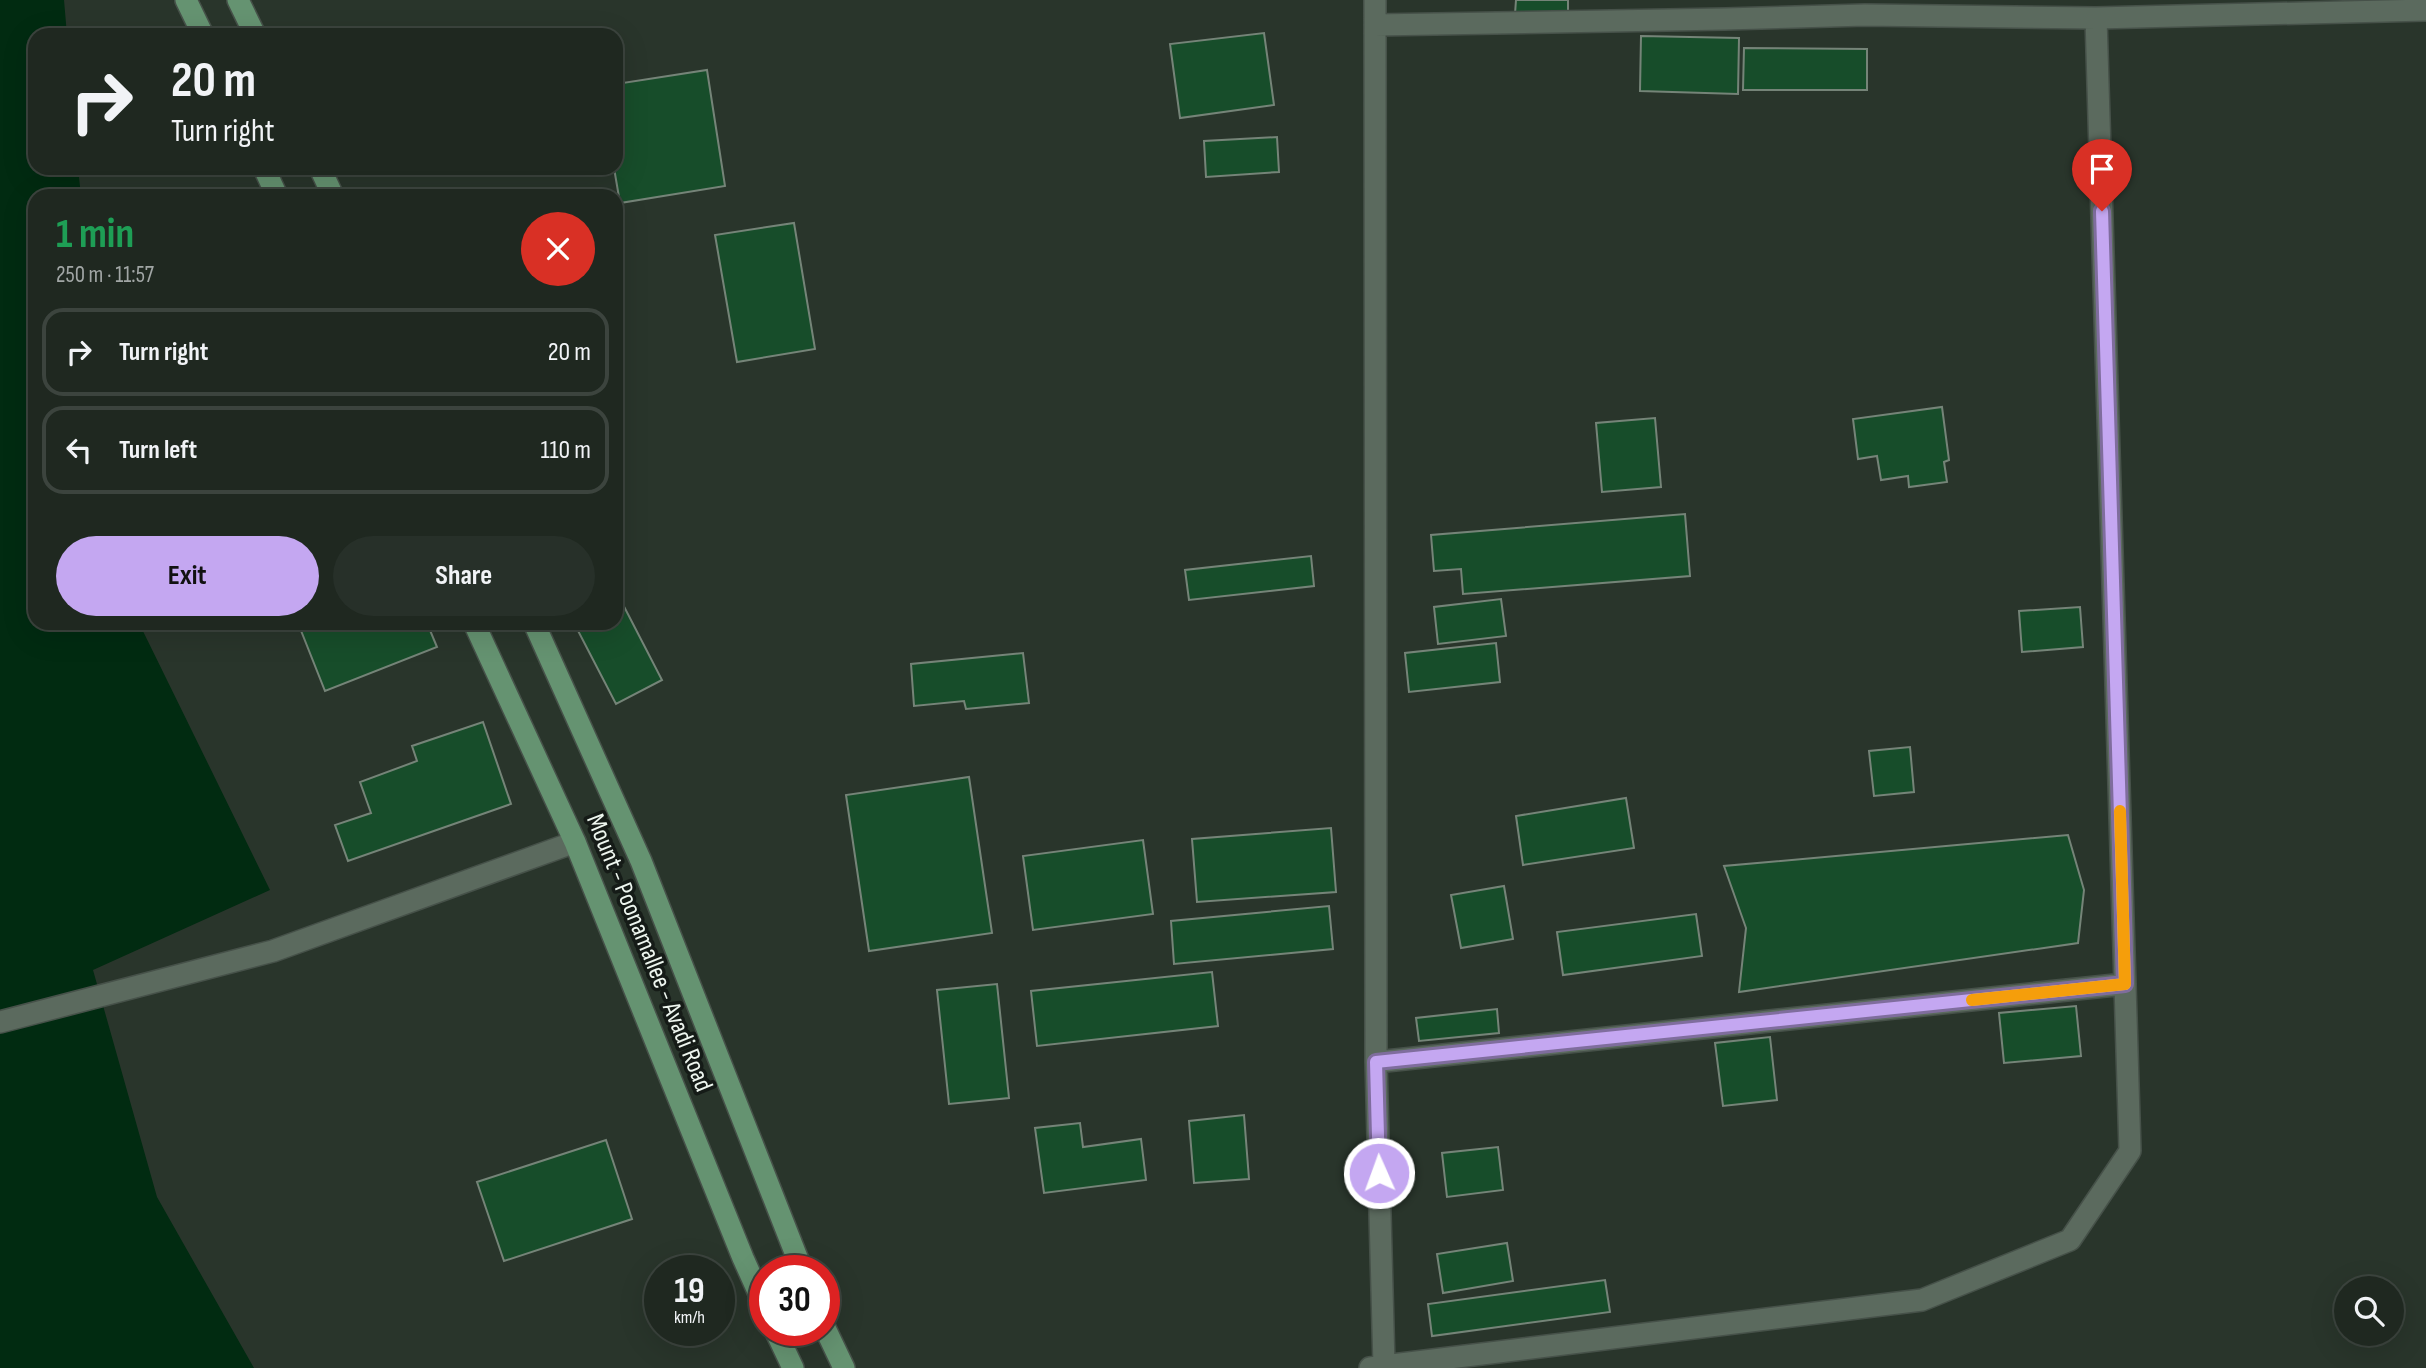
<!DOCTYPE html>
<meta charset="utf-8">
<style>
:root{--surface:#1f2820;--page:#273029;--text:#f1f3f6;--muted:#a1a6a5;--line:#3c443e;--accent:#c4a7f1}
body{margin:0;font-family:"Sofia Sans Condensed",sans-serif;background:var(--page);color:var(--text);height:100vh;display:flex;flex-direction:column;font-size:26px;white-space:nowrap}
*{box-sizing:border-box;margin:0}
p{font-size:23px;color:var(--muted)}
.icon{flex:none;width:38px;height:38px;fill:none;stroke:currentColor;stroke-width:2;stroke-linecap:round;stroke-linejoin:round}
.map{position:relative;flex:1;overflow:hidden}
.sheet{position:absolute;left:28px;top:189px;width:595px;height:441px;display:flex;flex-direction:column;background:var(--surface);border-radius:21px;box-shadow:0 7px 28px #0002,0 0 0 2px var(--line)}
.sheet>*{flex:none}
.guide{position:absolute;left:28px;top:28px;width:595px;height:147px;border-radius:21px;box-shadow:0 7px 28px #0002,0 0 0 2px var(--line);background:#1f2820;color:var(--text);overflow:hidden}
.fabs{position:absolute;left:2334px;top:1276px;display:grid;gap:14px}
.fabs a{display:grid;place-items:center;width:70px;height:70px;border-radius:50%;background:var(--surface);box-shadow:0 7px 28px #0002,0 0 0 2px var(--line);font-size:35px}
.speed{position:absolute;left:644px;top:1255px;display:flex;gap:14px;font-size:35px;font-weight:700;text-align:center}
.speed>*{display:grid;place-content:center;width:91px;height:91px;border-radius:50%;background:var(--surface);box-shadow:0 7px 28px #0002,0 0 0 2px var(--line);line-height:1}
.speed small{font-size:18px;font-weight:400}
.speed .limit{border:10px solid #d22;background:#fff;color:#111}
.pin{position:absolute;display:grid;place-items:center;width:60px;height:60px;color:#fff;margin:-72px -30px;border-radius:50% 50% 50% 0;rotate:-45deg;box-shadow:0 0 7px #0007}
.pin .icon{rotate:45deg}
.me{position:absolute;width:77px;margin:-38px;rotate:358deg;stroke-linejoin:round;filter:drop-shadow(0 0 5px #0008)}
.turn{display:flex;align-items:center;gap:24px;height:147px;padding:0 28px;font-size:32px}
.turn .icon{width:91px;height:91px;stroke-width:2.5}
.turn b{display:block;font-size:49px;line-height:60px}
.round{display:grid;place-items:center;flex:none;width:74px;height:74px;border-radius:37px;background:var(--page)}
.overview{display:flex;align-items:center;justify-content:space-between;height:119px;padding:0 28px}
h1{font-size:42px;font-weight:700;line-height:52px;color:#1e9e55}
.action{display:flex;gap:14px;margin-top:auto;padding:14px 28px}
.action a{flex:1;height:80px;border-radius:42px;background:var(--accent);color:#111;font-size:28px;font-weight:700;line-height:80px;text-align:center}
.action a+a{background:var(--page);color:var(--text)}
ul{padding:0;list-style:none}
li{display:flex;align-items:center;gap:21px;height:88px;margin:0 14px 10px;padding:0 14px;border:4px solid var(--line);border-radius:21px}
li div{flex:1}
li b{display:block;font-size:26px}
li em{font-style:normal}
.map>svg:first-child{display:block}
</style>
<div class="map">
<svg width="2426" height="1368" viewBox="0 0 2426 1368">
<rect width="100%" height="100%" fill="#29352b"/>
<!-- water -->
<path fill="#012b11" d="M 0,0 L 64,0 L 67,35 L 35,35 L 35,168 L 78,168 L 81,196 L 35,196 L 35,623 L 139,623 L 270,890 L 93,970 L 157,1197 L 254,1368 L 0,1368 Z"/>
<!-- building -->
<path fill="#174d2a" stroke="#758478" stroke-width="2" d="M 1516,0 L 1568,0 L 1568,14 L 1515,14 Z
M 1264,33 L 1274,105 L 1180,118 L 1170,44 Z
M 1641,36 L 1739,38 L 1738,94 L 1640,91 Z
M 1744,48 L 1867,49 L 1867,90 L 1743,90 Z
M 707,70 L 725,186 L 620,203 L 614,168 L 616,168 L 616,84 Z
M 1277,137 L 1279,172 L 1206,177 L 1204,141 Z
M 794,223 L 815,349 L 737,362 L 715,235 Z
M 1942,407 L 1949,460 L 1944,462 L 1947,482 L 1909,487 L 1908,476 L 1881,480 L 1877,456 L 1858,459 L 1853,419 Z
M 1655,418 L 1661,487 L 1602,492 L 1596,423 Z
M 1685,514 L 1690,576 L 1463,594 L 1461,569 L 1434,571 L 1431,535 Z
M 1311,556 L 1314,586 L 1189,600 L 1185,570 Z
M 616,591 L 662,680 L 616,704 L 574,623 L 616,623 Z
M 1501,599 L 1506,636 L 1438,644 L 1434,607 Z
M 2080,607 L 2083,647 L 2022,652 L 2019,611 Z
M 298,623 L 427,623 L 437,647 L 325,691 Z
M 1496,643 L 1500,682 L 1409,692 L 1405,653 Z
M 1023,653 L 1029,703 L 966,709 L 964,701 L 914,706 L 911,664 Z
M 483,722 L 511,804 L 348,861 L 335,825 L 371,813 L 360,782 L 417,761 L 412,746 Z
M 1910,747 L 1914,792 L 1874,796 L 1869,751 Z
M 969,777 L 992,933 L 869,951 L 846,795 Z
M 1626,798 L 1634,848 L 1523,865 L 1516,816 Z
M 1331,828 L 1336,892 L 1197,902 L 1192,839 Z
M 2068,835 L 2084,890 L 2078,943 L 1739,992 L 1746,928 L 1724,866 Z
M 1143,840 L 1153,914 L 1033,930 L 1023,856 Z
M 1504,886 L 1513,939 L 1461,948 L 1451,895 Z
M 1329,906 L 1333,949 L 1174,964 L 1171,921 Z
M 1696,914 L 1702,956 L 1563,975 L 1557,932 Z
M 1212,972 L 1218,1026 L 1037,1046 L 1031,991 Z
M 997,984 L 1009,1098 L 949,1104 L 937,990 Z
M 2076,1006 L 2081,1056 L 2004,1063 L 1999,1013 Z
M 1497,1009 L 1499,1033 L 1419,1041 L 1416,1018 Z
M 1770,1037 L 1777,1100 L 1723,1106 L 1715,1043 Z
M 1244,1115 L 1249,1179 L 1194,1183 L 1189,1121 Z
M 1080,1123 L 1083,1147 L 1141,1139 L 1146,1180 L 1044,1193 L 1035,1128 Z
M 606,1140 L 632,1219 L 504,1261 L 477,1182 Z
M 1498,1147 L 1503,1190 L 1447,1197 L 1442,1153 Z
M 1507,1243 L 1513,1281 L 1443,1293 L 1437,1254 Z
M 1605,1280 L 1610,1312 L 1432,1336 L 1428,1304 Z"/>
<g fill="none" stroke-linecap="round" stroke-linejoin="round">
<defs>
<path id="minor" d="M 1375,25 L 1725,19 L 1865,15 L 2096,18 L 2426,10
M 0,1022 L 273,951 L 575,842
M 1376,1062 L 2125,984
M 1384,1366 L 1922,1300 L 2070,1240 L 2130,1151 L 2096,18
M 1370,1368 L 1384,1366 L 1376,1062 L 1375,0"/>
<path id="major" d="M 186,0 L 203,35
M 238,0 L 255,35
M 264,168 L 277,196
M 320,168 L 333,196
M 474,623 L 575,842 L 743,1258 L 765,1307
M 534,623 L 641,861 L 802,1270
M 824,1326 L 844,1368
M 775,1330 L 793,1368"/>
</defs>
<!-- minor casing -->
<use href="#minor" stroke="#465149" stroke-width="24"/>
<!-- major casing -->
<use href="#major" stroke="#465149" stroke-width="24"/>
<!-- minor -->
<use href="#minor" stroke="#5b6a5e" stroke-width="21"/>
<!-- major -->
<use href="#major" stroke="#659371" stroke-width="21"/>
</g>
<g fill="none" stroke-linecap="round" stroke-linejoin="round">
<defs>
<path id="route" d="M 1379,1173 L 1376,1062 L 2125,984 L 2102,211"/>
</defs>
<!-- route casing -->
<use href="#route" stroke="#7f6d9d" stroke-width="18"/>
<!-- route -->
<use href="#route" stroke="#c4a7f1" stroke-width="12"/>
<!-- slow -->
<path stroke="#f59e0b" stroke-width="12" d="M 1972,1000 L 2125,984 L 2120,811"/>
</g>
<g text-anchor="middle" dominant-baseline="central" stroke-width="7" stroke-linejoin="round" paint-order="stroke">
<!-- street labels -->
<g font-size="26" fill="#eef6ef" stroke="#151b17">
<text transform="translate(649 953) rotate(68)">Mount - Poonamallee - Avadi Road</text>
</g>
</g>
</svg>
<div class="fabs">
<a><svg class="icon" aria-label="search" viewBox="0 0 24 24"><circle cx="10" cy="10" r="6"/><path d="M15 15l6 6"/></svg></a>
</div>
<div class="speed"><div>19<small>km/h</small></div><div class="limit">30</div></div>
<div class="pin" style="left:2102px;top:211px;background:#d93025"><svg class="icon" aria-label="arrive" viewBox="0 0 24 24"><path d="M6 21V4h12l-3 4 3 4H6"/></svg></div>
<svg class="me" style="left:1379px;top:1173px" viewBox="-20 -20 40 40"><circle r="17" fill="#c4a7f1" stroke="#fff" stroke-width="3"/><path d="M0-11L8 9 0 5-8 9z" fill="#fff"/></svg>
<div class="guide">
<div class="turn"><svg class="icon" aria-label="right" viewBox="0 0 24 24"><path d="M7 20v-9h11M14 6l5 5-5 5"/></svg><div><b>20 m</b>Turn right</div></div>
</div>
<section class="sheet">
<div class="overview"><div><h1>1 min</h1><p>250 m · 11:57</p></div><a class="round" style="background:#d93025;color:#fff"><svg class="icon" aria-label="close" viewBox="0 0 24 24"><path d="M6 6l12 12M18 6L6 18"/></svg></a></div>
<ul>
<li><svg class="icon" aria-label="right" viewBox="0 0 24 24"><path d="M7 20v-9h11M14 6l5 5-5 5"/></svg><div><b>Turn right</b></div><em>20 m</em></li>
<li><svg class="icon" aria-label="left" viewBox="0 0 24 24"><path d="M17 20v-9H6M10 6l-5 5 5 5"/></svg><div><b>Turn left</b></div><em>110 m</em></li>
</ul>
<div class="action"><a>Exit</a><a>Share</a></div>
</section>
</div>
